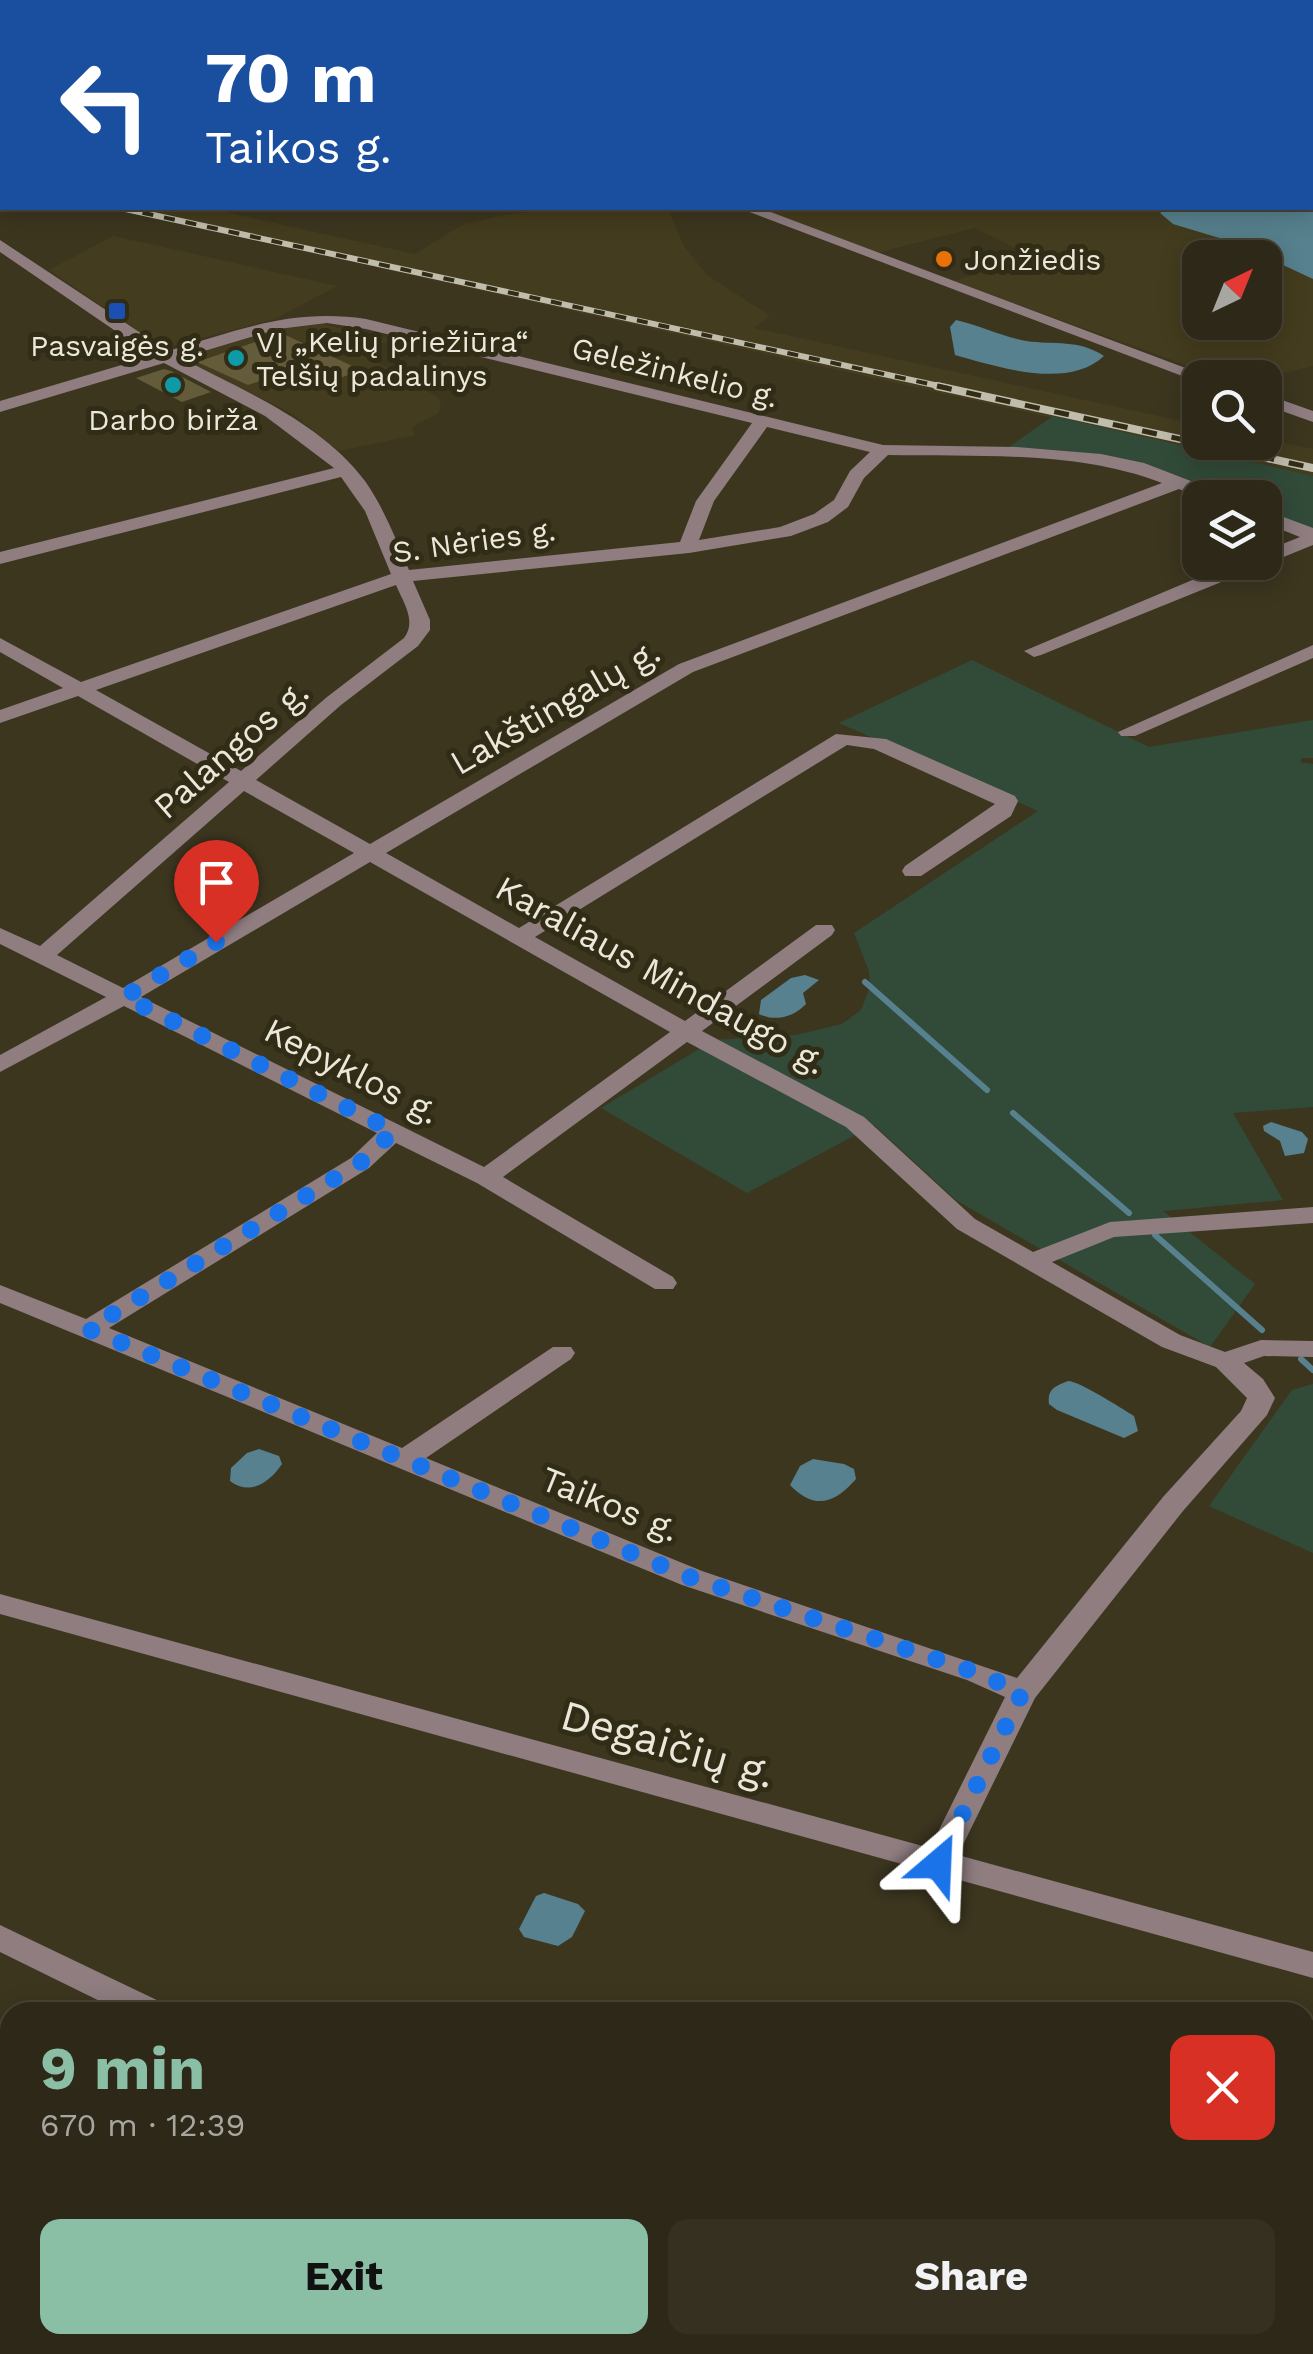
<!DOCTYPE html>
<meta charset="utf-8">
<style>
:root{--surface:#2d2817;--page:#353020;--text:#f1f3f6;--muted:#a7a6a1;--line:#484436;--accent:#8abfa5}
body{margin:0;font-family:"Work Sans",sans-serif;background:var(--page);color:var(--text);height:100vh;display:flex;flex-direction:column;font-size:38px;white-space:nowrap}
*{box-sizing:border-box;margin:0}
p{font-size:32px;color:var(--muted)}
.icon{flex:none;width:55px;height:55px;fill:none;stroke:currentColor;stroke-width:2;stroke-linecap:round;stroke-linejoin:round}
.map{position:relative;flex:1;overflow:hidden}
.side{position:absolute;left:0px;top:2002px;width:1315px;height:352px;display:flex;flex-direction:column;background:var(--surface);border-radius:30px 30px 0 0;box-shadow:0 5px 25px #0003,0 0 0 2px var(--line)}
.side>*{flex:none}
.guide{position:absolute;left:0px;top:0px;width:1315px;height:210px;box-shadow:0 5px 25px #0003,0 0 0 2px var(--line);background:#1a4fa0;color:#fff;overflow:hidden}
.needle{width:65px;rotate:43deg}
.fabs{position:absolute;left:1182px;top:240px;display:grid;gap:20px}
.fabs a{display:grid;place-items:center;width:100px;height:100px;border-radius:20px;background:var(--surface);box-shadow:0 5px 25px #0003,0 0 0 2px var(--line);font-size:50px}
.pin{position:absolute;display:grid;place-items:center;width:85px;height:85px;color:#fff;margin:-102px -42px;border-radius:50% 50% 50% 0;rotate:-45deg;box-shadow:0 0 10px #0007}
.pin .icon{rotate:45deg}
.me{position:absolute;width:110px;margin:-55px;rotate:26deg;stroke-linejoin:round;filter:drop-shadow(0 0 8px #0008)}
.turn{display:flex;align-items:center;gap:35px;height:210px;padding:0 40px;font-size:45px}
.turn .icon{width:130px;height:130px;stroke-width:2.5}
.turn b{display:block;font-size:70px;line-height:85px}
.round{display:grid;place-items:center;flex:none;width:105px;height:105px;border-radius:20px;background:var(--page)}
.head{display:flex;align-items:center;justify-content:space-between;height:170px;padding:0 40px}
h1{font-size:60px;font-weight:700;line-height:75px;color:var(--accent)}
.button{display:flex;gap:20px;margin-top:auto;padding:20px 40px}
.button a{flex:1;height:115px;border-radius:20px;background:var(--accent);color:#111;font-size:40px;font-weight:700;line-height:115px;text-align:center}
.button a+a{background:var(--page);color:var(--text)}
.map>svg:first-child{display:block}
</style>
<div class="map">
<svg width="1313" height="2354" viewBox="0 0 1313 2354">
<rect width="100%" height="100%" fill="#3c361f"/>
<!-- built -->
<path fill="#443c1e" fill-rule="evenodd" d="M 0,0 L 1313,0 L 1313,85 L 1312,2 L 2,2 L 2,47 Z
M 111,208 L 207,208 L 415,254 L 462,225 L 504,215 L 565,208 L 668,208 L 684,246 L 707,275 L 770,316 L 754,328 L 1200,425 L 1200,442 L 1265,442 L 1265,439 L 1313,449 L 1313,476 Z
M 755,208 L 1168,208 L 1164,209 L 1313,279 L 1313,366 L 1265,378 L 1219,377 L 953,281 L 1034,258 L 975,228 L 877,253 ZM 1200,258 L 1265,258 L 1265,322 L 1200,322 Z
M 113,236 L 114,236 L 337,286 L 275,319 L 164,348 L 49,270 Z
M 322,324 L 390,339 L 362,355 L 412,380 L 441,400 L 439,413 L 417,424 L 412,429 L 415,435 L 339,451 L 293,414 L 181,359 L 291,325 Z"/>
<!-- green -->
<path fill="#324b39" d="M 1053,416 L 1313,476 L 1313,529 L 1265,510 L 1265,498 C 1220,497 1190,477 1147,466 C 1102,454 1056,449 1009,447 Z
M 972,660 L 1149,747 L 1313,720 L 1313,758 L 1302,758 L 1300,762 L 1313,764 L 1313,1107 L 1233,1113 L 1283,1200 L 1163,1211 L 1255,1284 L 1210,1347 L 956,1200 L 874,1125 L 747,1193 L 601,1108 L 714,1040 L 796,1035 L 842,1024 L 861,1010 L 870,987 L 869,971 L 854,933 L 1038,811 L 839,723 Z
M 1313,1384 L 1313,1553 L 1209,1506 L 1292,1390 Z"/>
<!-- water -->
<path fill="#57818e" d="M 1313,181 L 1313,279 L 1236,243 L 1173,224 L 1160,213 L 1168,208 L 1312,208 Z
M 956,320 C 979,325 1003,337 1026,341 C 1054,345 1079,339 1104,356 C 1068,390 998,367 955,355 L 950,327 Z
M 805,975 L 819,980 L 803,993 L 806,1004 C 794,1017 775,1022 759,1014 L 761,1000 L 791,978 Z
M 1271,1122 L 1302,1132 L 1308,1139 L 1304,1153 L 1285,1156 L 1280,1141 L 1264,1131 L 1263,1126 Z
M 1068,1381 C 1079,1381 1121,1408 1134,1416 L 1138,1431 L 1124,1438 L 1057,1410 L 1049,1404 C 1047,1389 1055,1386 1068,1381 Z
M 259,1449 L 279,1456 L 282,1464 C 269,1483 250,1496 230,1481 L 231,1468 L 247,1453 Z
M 813,1459 L 844,1464 L 854,1469 L 856,1479 C 835,1503 815,1511 790,1485 L 800,1466 Z
M 544,1893 L 578,1904 L 585,1911 L 572,1937 L 558,1946 L 524,1937 L 519,1929 L 536,1896 Z"/>
<g fill="none" stroke-linecap="round" stroke-linejoin="round">
<!-- stream -->
<path stroke="#57818e" stroke-width="6" d="M 865,982 L 987,1090
M 1013,1113 L 1129,1213
M 1155,1235 L 1262,1330
M 1301,1359 L 1313,1370"/>
</g>
<!-- building -->
<path fill="#645b3a" d="M 281,333 L 361,370 L 340,378 L 309,364 L 248,385 L 197,362 Z
M 164,369 L 171,371 L 211,392 L 182,402 L 136,378 Z"/>
<g fill="none" stroke-linecap="round" stroke-linejoin="round">
<!-- minor -->
<path fill="#8f7d80" fill-rule="evenodd" d="M 0,46 L 2,46 L 2,55 L 0,55 Z
M 739,208 L 760,208 L 1212,378 L 1200,378 L 1198,382 Z
M 0,240 L 168,351 C 238,330 292,308 366,319 L 883,445 L 1017,447 L 1101,454 L 1144,463 L 1225,494 L 1228,498 L 1201,498 L 1179,489 L 693,672 L 386,853 L 519,928 L 836,734 L 886,739 L 1015,796 L 1018,801 L 1011,816 L 921,876 L 905,876 L 902,871 L 905,866 L 995,804 L 874,749 L 847,745 L 535,937 L 685,1021 L 816,925 L 832,925 L 835,930 L 832,935 L 702,1031 L 864,1117 L 975,1219 L 1033,1252 L 1110,1222 L 1313,1207 L 1313,1223 L 1114,1237 L 1052,1262 L 1180,1335 L 1225,1352 L 1261,1340 L 1313,1341 L 1313,1357 L 1264,1356 L 1244,1363 L 1263,1379 L 1275,1398 L 1267,1415 L 1183,1511 L 1035,1698 L 958,1855 L 1313,1952 L 1313,1978 L 0,1614 L 0,1594 L 930,1848 L 1005,1697 L 967,1680 L 682,1585 L 0,1303 L 0,1285 L 86,1319 L 351,1158 L 377,1133 L 124,1006 L 0,1072 L 0,1055 L 106,997 L 0,944 L 0,928 L 40,946 L 229,782 L 78,696 L 0,723 L 0,710 L 63,688 L 0,652 L 0,638 L 81,682 L 391,574 L 365,511 L 341,477 L 0,564 L 0,552 L 334,468 L 265,416 L 164,363 L 0,412 L 0,401 L 152,356 L 0,252 ZM 327,323 L 366,329 L 752,423 L 696,501 L 680,542 L 409,570 C 396,540 384,508 365,481 C 321,422 244,391 181,358 L 278,329 ZM 767,427 L 870,452 L 850,471 L 834,500 L 814,514 L 780,527 L 699,540 L 714,501 ZM 888,455 C 978,457 1076,450 1162,483 L 679,664 L 370,844 L 256,780 L 341,705 L 418,646 L 430,630 L 430,620 L 413,581 L 689,553 L 791,536 L 828,522 L 848,507 L 864,478 ZM 396,585 C 403,602 417,621 404,638 L 327,697 L 241,771 L 96,690 ZM 244,791 L 354,853 L 123,988 L 57,955 ZM 370,862 L 670,1032 L 484,1167 L 141,997 ZM 687,1042 L 846,1127 L 957,1229 L 1162,1347 L 1216,1367 L 1247,1398 L 1241,1411 L 1163,1497 L 1017,1678 L 702,1571 L 426,1458 L 571,1359 L 575,1353 L 571,1347 L 553,1347 L 402,1448 L 109,1328 L 369,1168 L 396,1143 L 477,1183 L 655,1289 L 673,1289 L 677,1283 L 673,1277 L 503,1177 Z
M 1265,394 L 1313,411 L 1313,422 L 1265,405 Z
M 1265,510 L 1313,528 L 1313,545 L 1041,655 L 1034,657 L 1024,651 L 1235,562 L 1265,562 L 1265,551 L 1300,537 L 1265,523 Z
M 1313,645 L 1313,658 L 1135,736 L 1121,736 L 1118,732 Z
M 0,1925 L 163,2003 L 168,2012 L 122,2012 L 0,1952 Z
M 252,2345 L 292,2345 L 288,2354 L 248,2354 Z
M 793,2345 L 841,2345 L 845,2354 L 797,2354 Z"/>
<defs>
<path id="rail-far1" d="M 952,2 L 957,0
M 121,208 L 948,388"/>
<path id="rail" d="M 937,386 L 1313,468"/>
</defs>
<!-- rail-far1 casing -->
<use href="#rail-far1" stroke="#c1bdad" stroke-width="6"/>
<!-- rail casing -->
<use href="#rail" stroke="#c1bdad" stroke-width="8"/>
<!-- rail-far1 -->
<use href="#rail-far1" stroke="#312c15" stroke-width="4" stroke-dasharray="11" stroke-linecap="butt"/>
<!-- rail -->
<use href="#rail" stroke="#312c15" stroke-width="5" stroke-dasharray="15" stroke-linecap="butt"/>
</g>
<g fill="none" stroke-linecap="round" stroke-linejoin="round">
<!-- route -->
<path stroke="#1a73e8" stroke-width="18" stroke-dasharray="0 32.4" d="M 216,942 L 124,997 L 394,1131 L 360,1163 L 88,1329 L 692,1578 L 978,1673 L 1022,1693 L 938,1864"/>
</g>
<!-- markers -->
<circle fill="#e8710a" stroke="#312c15" stroke-width="4" cx="944" cy="259" r="10"/>
<rect fill="#1a4fb4" stroke="#312c15" stroke-width="4" x="107" y="301" width="20" height="20" rx="5"/>
<g fill="#0f9aa8" stroke="#312c15" stroke-width="4">
<circle cx="236" cy="358" r="10"/>
<circle cx="173" cy="385" r="10"/>
</g>
<g text-anchor="middle" dominant-baseline="central" stroke-width="10" stroke-linejoin="round" paint-order="stroke">
<!-- far-poi labels -->
<g font-size="30" fill="#ebe7da" stroke="#312c15" text-anchor="start">
<text x="964" y="259">Jonžiedis</text>
<text x="256" y="341">VĮ „Kelių priežiūra“<tspan x="256" dy="34">Telšių padalinys</tspan></text>
<text x="117" y="345" text-anchor="middle">Pasvaigės g.</text>
<text x="173" y="419" text-anchor="middle">Darbo birža</text>
</g>
<!-- far-street labels -->
<g font-size="30" fill="#ebe7da" stroke="#312c15">
<text transform="translate(675 372) rotate(14)">Geležinkelio g.</text>
<text transform="translate(474 541) rotate(-8)">S. Nėries g.</text>
</g>
<!-- street labels -->
<g font-size="35" fill="#ebe7da" stroke="#312c15">
<text transform="translate(555 707) rotate(-30)">Lakštingalų g.</text>
<text transform="translate(231 749) rotate(-41)">Palangos g.</text>
<text transform="translate(661 975) rotate(29)">Karaliaus Mindaugo g.</text>
<text transform="translate(352 1071) rotate(27)">Kepyklos g.</text>
<text transform="translate(610 1504) rotate(22)">Taikos g.</text>
</g>
<!-- near-street labels -->
<g font-size="42" fill="#ebe7da" stroke="#312c15">
<text transform="translate(668 1744) rotate(16)">Degaičių g.</text>
</g>
</g>
</svg>
<div class="fabs">
<a><svg class="needle" viewBox="-14 -14 28 28"><path d="M0-13l5 13h-10z" fill="#e53935"/><path d="M0 13l5-13h-10z" fill="#a7a6a1"/></svg></a>
<a><svg class="icon" aria-label="search" viewBox="0 0 24 24"><circle cx="10" cy="10" r="6"/><path d="M15 15l6 6"/></svg></a>
<a><svg class="icon" aria-label="layers" viewBox="0 0 24 24"><path d="M12 4l9 5-9 5-9-5zM3 14l9 5 9-5"/></svg></a>
</div>
<div class="pin" style="left:216px;top:942px;background:#d93025"><svg class="icon" aria-label="arrive" viewBox="0 0 24 24"><path d="M6 21V4h12l-3 4 3 4H6"/></svg></div>
<svg class="me" style="left:938px;top:1864px" viewBox="-20 -20 40 40"><path d="M0-17L14 15 0 8-14 15z" fill="#1a73e8" stroke="#fff" stroke-width="4"/></svg>
<div class="guide">
<div class="turn"><svg class="icon" aria-label="left" viewBox="0 0 24 24"><path d="M17 20v-9H6M10 6l-5 5 5 5"/></svg><div><b>70 m</b>Taikos g.</div></div>
</div>
<section class="side">
<div class="head"><div><h1>9 min</h1><p>670 m · 12:39</p></div><a class="round" style="background:#d93025;color:#fff"><svg class="icon" aria-label="close" viewBox="0 0 24 24"><path d="M6 6l12 12M18 6L6 18"/></svg></a></div>
<div class="button"><a>Exit</a><a>Share</a></div>
</section>
</div>
